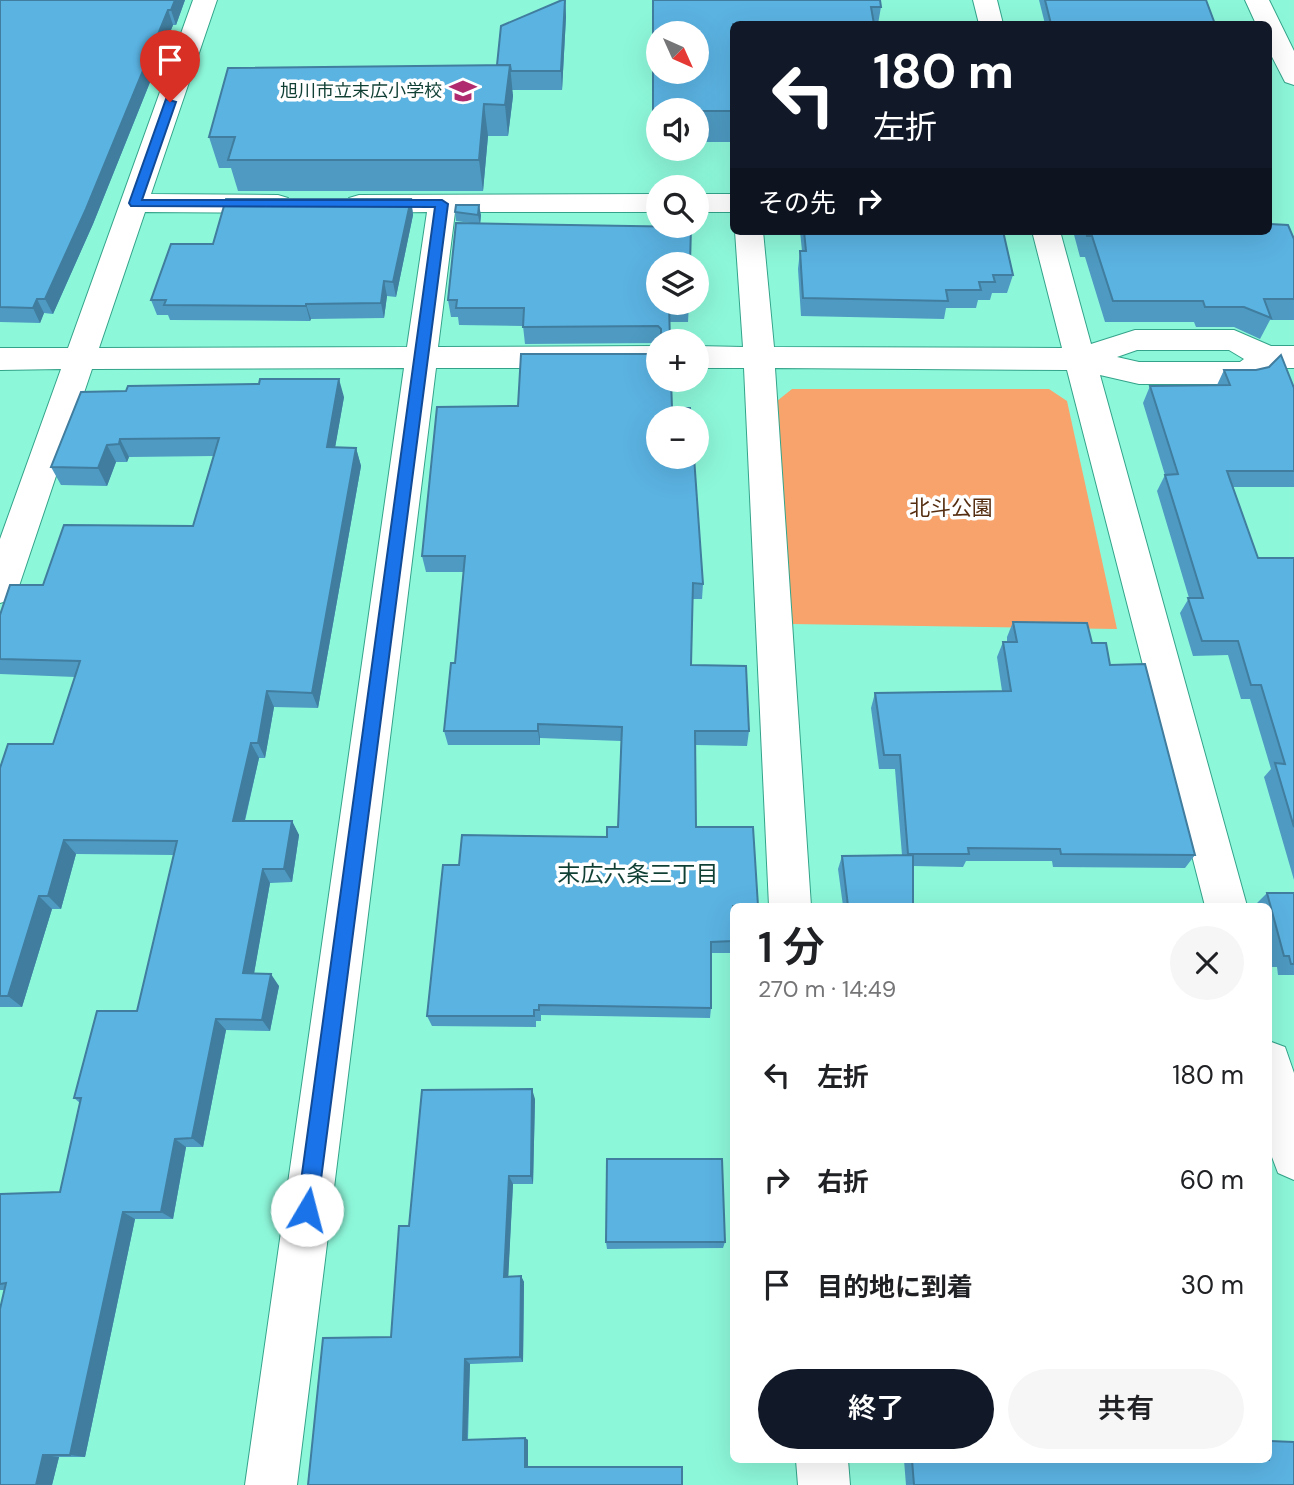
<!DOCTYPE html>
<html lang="ja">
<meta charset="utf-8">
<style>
:root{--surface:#fff;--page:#f6f6f6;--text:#202124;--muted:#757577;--accent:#111827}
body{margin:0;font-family:"DM Sans","Noto Sans JP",sans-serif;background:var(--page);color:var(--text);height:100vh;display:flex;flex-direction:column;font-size:26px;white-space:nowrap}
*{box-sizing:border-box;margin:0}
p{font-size:23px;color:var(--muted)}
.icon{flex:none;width:38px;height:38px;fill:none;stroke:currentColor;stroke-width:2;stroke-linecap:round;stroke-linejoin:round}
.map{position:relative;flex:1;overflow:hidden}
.details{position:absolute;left:730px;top:903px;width:542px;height:560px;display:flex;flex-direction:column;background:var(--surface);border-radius:10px;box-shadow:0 7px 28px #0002}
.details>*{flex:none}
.banner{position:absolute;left:730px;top:21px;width:542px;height:214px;border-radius:10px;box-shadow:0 7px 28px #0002;background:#111827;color:#fff;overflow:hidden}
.needle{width:46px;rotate:135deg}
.tools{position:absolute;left:646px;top:21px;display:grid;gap:14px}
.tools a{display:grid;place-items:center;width:63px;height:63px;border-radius:50%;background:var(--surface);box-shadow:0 7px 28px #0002;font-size:35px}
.pin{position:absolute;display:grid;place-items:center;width:60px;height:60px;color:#fff;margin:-72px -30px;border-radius:50% 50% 50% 0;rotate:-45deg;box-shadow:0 0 7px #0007}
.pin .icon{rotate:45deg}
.me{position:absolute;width:77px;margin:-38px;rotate:8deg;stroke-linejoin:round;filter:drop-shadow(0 0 5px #0008)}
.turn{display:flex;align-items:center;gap:24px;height:147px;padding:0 28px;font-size:32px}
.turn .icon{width:91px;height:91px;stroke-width:2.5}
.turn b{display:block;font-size:49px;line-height:60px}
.then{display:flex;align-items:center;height:66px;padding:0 28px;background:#0003;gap:14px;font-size:26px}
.round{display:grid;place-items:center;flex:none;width:74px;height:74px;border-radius:37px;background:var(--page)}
.summary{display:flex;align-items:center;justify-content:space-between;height:119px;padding:0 28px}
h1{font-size:42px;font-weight:600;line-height:52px}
.primary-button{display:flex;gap:14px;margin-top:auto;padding:14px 28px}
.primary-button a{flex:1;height:80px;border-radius:42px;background:var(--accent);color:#fff;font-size:28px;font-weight:600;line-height:80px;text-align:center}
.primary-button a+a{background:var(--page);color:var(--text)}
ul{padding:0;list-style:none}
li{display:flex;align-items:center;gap:21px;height:105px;padding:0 28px}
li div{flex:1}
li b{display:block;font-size:26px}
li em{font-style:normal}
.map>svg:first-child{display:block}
</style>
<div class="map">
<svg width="1294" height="1485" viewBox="0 0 1294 1485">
<rect width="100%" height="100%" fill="#8df7da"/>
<!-- green -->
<path fill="#f7a36b" d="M 792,389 L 1049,389 L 1067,401 L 1117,629 L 792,624 L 777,401 Z"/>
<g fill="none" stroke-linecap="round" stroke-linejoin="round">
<defs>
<path id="street" d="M 193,0 L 217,0 L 151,194 L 278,195 L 288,198 L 292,204 L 288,210 L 278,213 L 145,212 L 99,348 L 407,347 L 427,212 L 359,213 L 349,210 L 345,204 L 349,198 L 359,195 L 658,194 L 658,212 L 455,212 L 438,347 L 658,346 L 658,368 L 436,368 L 297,1485 L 245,1485 L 404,368 L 92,369 L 18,589 L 13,599 L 0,603 L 0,539 L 61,369 L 0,370 L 0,348 L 68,348 Z
M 973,0 L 997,0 L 1003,24 L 979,24 Z
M 1245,0 L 1269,0 L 1294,51 L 1294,85 L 1285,82 L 1269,51 L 1269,24 L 1256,24 Z
M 696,194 L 733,194 L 733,212 L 696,212 Z
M 735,231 L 763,231 L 774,347 L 1062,348 L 1032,231 L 1060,231 L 1091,344 L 1135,330 L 1234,330 L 1271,346 L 1294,346 L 1294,368 L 1273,368 L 1258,381 L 1247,384 L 1139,384 L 1100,375 L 1247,906 L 1205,906 L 1067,370 L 775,368 L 811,906 L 769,906 L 744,368 L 696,368 L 696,346 L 743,347 ZM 1137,350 L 1229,350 L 1244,359 L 1240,362 L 1139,362 L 1117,357 Z
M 1269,1041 L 1285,1047 L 1294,1073 L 1294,1180 L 1278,1173 L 1269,1149 Z
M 796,1460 L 848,1460 L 850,1485 L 798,1485 Z"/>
</defs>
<!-- street casing -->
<use href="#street" stroke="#33a48a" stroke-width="2"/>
<!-- street -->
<use href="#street" fill="#fff" fill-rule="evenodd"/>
</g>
<!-- wall -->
<path fill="#4e9ac2" d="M 0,0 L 185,0 L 176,25 L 173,25 L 93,224 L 53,314 L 44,313 L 40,323 L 0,322 Z
M 565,0 L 566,17 L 562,90 L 512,90 L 513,96 L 508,136 L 488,136 L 483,191 L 238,191 L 231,168 L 219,168 L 209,137 L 497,65 Z
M 653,0 L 881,7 L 878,24 L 733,24 L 733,142 L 696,142 L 696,110 L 658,110 L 658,142 L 652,142 Z
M 1039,0 L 1206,0 L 1215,24 L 1241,24 L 1045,24 Z
M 411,199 L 413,215 L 396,297 L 387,296 L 384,318 L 311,319 L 310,321 L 170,320 L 168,315 L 157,315 L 151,300 L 213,244 Z
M 455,212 L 481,215 L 480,224 L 689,303 L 688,322 L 670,322 L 670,341 L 658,341 L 658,343 L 525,344 L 523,326 L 459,325 L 458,317 L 451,317 L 448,300 L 471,223 L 456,221 Z
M 800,231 L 1003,231 L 1013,275 L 1007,293 L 992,293 L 990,300 L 978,300 L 976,308 L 946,308 L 944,319 L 801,316 L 798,269 L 800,251 L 802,251 Z
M 1073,231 L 1269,231 L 1294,239 L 1294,320 L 1270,320 L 1260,339 L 1234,327 L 1196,327 L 1194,322 L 1105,322 L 1085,257 L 1080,257 Z
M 1224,370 L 1294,388 L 1294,487 L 1233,487 L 1258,558 L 1294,558 L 1294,880 L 1264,777 L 1271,769 L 1250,699 L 1241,699 L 1228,655 L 1193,656 L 1180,613 L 1189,598 L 1157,491 L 1165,475 L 1143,403 L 1150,386 L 1217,385 Z
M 81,392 L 344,397 L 335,447 L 356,448 L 361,466 L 318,708 L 274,707 L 265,758 L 259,758 L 245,821 L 292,821 L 299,835 L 292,882 L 270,883 L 254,973 L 279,986 L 270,1031 L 226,1030 L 203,1147 L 186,1147 L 173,1219 L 135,1219 L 85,1457 L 59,1457 L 52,1485 L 0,1485 L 5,1290 L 0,1290 L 0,1194 L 60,1192 L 80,1103 L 74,1098 L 137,1011 L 174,855 L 76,854 L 61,909 L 52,909 L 22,1007 L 0,1007 L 0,768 L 53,744 L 75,677 L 0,674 L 0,615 L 43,585 L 193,526 L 214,456 L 129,457 L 127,462 L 116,462 L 107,486 L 61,485 L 51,467 Z
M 518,406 L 672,408 L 703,584 L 702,599 L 692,599 L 691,665 L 749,731 L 747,746 L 696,745 L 696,827 L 733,906 L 733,953 L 711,953 L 711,1008 L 710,1018 L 541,1015 L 541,1021 L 536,1021 L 536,1027 L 432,1026 L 427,1016 L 459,865 L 607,837 L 618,827 L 621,741 L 540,738 L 540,745 L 448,745 L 444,731 L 455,663 L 464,572 L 426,572 L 422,556 Z
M 1013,622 L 1092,643 L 1110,665 L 1195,855 L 1185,868 L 1053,867 L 1052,861 L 966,861 L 963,867 L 913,866 L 913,906 L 843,906 L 838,869 L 842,856 L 902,855 L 895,769 L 879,769 L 871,708 L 875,693 L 1002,691 L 997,657 L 1003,642 L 1007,642 L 1007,637 Z
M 1267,893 L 1294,893 L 1294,975 L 1278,975 L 1277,967 L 1272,967 L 1269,954 L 1269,906 L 1255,906 L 1255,905 Z
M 535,1099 L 533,1184 L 513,1184 L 508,1276 L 521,1276 L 524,1282 L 523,1362 L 470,1364 L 468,1440 L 525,1438 L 528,1440 L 528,1467 L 308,1485 L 391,1337 Z
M 606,1242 L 725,1242 L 723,1248 L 607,1249 Z
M 904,1460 L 1269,1460 L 1294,1485 L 906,1485 Z"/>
<!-- shaded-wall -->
<path fill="#407d9e" d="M 175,0 L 185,0 L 176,25 L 171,10 Z
M 565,0 L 566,17 L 562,90 L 561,71 Z
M 168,10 L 173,25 L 93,224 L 53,314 L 45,299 Z
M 510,65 L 513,96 L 508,136 L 505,105 Z
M 484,104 L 488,136 L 483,191 L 479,160 Z
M 411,199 L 413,215 L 396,297 L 393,282 Z
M 479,205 L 481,215 L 480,225 L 478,215 Z
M 384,281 L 387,296 L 384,318 L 381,303 Z
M 37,299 L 44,313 L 40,323 L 33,308 Z
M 306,304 L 311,319 L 310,321 L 306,306 Z
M 339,379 L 344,397 L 332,465 L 327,447 Z
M 120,439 L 129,457 L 127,462 L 119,444 Z
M 107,445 L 116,462 L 107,486 L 98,468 Z
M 356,448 L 361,466 L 318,708 L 312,693 Z
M 267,691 L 274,707 L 265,758 L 258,743 Z
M 538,724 L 540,738 L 540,745 L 538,731 Z
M 251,743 L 259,758 L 241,836 L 233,821 Z
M 292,821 L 299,835 L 292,882 L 284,869 Z
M 64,840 L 76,854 L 61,909 L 48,896 Z
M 263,869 L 270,883 L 252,985 L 243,973 Z
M 39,896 L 52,909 L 22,1007 L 8,996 Z
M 271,974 L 279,986 L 270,1031 L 262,1020 Z
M 216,1019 L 226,1030 L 203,1147 L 192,1138 Z
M 532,1089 L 535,1099 L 533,1184 L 531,1176 Z
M 175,1139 L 186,1147 L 173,1219 L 161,1212 Z
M 509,1176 L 513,1184 L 508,1283 L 504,1277 Z
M 123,1212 L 135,1219 L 85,1457 L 70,1455 Z
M 521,1276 L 524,1282 L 523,1362 L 520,1357 Z
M 465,1359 L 470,1364 L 467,1442 L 463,1440 Z
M 525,1438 L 528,1440 L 528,1469 L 525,1467 Z
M 43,1455 L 59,1457 L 52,1485 L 36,1485 Z"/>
<!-- building -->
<path fill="#5bb3e2" stroke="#407d9e" stroke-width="2" fill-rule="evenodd" d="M 0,0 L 175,0 L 171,10 L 168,10 L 86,209 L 45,299 L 37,299 L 33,308 L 0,307 Z
M 562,0 L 565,0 L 561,71 L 511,71 L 510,65 L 497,65 L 501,26 Z
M 653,0 L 880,0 L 881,7 L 871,7 L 874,24 L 733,24 L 733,111 L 696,111 L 696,110 L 658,110 L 658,111 L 653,111 ZM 658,33 L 696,33 L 696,72 L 658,72 Z
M 1045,0 L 1206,0 L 1215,24 L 1241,24 L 1051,24 Z
M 510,65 L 505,105 L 484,104 L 479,160 L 228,160 L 235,137 L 209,137 L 228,68 Z
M 226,199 L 411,199 L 393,282 L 384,281 L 381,303 L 306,304 L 306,306 L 164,305 L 166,300 L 151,300 L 171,244 L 213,244 Z
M 456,205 L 479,205 L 478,215 L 455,212 Z
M 456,223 L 691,227 L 690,264 L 658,264 L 658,303 L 689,303 L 689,305 L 669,305 L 670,341 L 661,341 L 661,329 L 658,326 L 523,327 L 524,308 L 456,308 L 457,300 L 448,300 Z
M 1269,224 L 1288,225 L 1294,239 L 1294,299 L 1264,299 L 1271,318 L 1244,307 L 1205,307 L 1203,301 L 1113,301 L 1092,236 L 1087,236 L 1086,231 L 1269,231 Z
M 804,231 L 1003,231 L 1013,275 L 993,275 L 995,282 L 979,282 L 981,290 L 946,290 L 948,301 L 803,298 L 800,251 L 806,251 Z
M 521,354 L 658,354 L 658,380 L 671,380 L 672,408 L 690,408 L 691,418 L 658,418 L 658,457 L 694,457 L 703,584 L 693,583 L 691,665 L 746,666 L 749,731 L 695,731 L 696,827 L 753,827 L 758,906 L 733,906 L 733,941 L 711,942 L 711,1008 L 539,1005 L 539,1010 L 534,1010 L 534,1016 L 427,1016 L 443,865 L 459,865 L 462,835 L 607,837 L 607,827 L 618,827 L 622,727 L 538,724 L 538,731 L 444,731 L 451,663 L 455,663 L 465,556 L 422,556 L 437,407 L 518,406 Z
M 1281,355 L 1294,388 L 1294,471 L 1227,471 L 1258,558 L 1294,558 L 1294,827 L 1275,763 L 1285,764 L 1261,685 L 1251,685 L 1238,641 L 1202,641 L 1188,598 L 1203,598 L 1165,475 L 1178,474 L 1150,386 L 1230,385 L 1224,370 L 1256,370 L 1269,367 Z
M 260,379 L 339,379 L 327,447 L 356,448 L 312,693 L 267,691 L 258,743 L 251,743 L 233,821 L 292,821 L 284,869 L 263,869 L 243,973 L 271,974 L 262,1020 L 216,1019 L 192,1138 L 175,1139 L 161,1212 L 123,1212 L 70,1455 L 43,1455 L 36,1485 L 0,1485 L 0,1309 L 6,1283 L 0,1284 L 0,1194 L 60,1192 L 81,1098 L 74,1098 L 97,1011 L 137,1011 L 177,841 L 64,840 L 48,896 L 39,896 L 8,996 L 0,996 L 0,768 L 8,744 L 53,744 L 80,661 L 0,659 L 0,615 L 10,585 L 43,585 L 64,525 L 193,526 L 219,438 L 120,439 L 119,444 L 107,445 L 98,468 L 51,467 L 81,392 L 126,391 L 128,386 L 259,384 Z
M 1013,622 L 1087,623 L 1092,643 L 1106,643 L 1110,665 L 1145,664 L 1195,855 L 1061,854 L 1060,849 L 968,848 L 969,854 L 908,854 L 900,755 L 884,755 L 875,693 L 1011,691 L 1003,642 L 1017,642 Z
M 913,855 L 913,906 L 848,906 L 842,856 Z
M 1267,893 L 1294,893 L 1294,964 L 1291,964 L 1289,956 L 1284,956 Z
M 532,1089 L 531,1176 L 509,1176 L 504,1277 L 521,1276 L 520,1357 L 465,1359 L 463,1440 L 525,1438 L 525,1467 L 682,1467 L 682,1485 L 308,1485 L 323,1338 L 391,1337 L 399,1226 L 409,1226 L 422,1090 Z
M 607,1159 L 722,1159 L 725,1242 L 606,1242 Z
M 1269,1441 L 1294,1442 L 1294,1485 L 914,1485 L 912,1460 L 1269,1460 Z"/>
<!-- route -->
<path fill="#1a73e8" stroke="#114b97" stroke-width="2" d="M 166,99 L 176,102 L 142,200 L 442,200 L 448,204 L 317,1210 L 314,1217 L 307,1220 L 300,1217 L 297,1210 L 435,207 L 131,206 L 129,203 Z"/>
<!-- icons -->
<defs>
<symbol id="school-bare" viewBox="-9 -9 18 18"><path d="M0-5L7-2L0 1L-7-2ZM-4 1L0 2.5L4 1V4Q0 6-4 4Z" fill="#b02a70" stroke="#fff" stroke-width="2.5" paint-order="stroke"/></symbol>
</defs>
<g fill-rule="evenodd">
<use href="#school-bare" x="444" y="72" width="38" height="38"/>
</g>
<g text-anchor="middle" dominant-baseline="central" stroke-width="7" stroke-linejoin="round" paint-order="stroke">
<!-- far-poi labels -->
<g font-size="18" fill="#103f34" stroke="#fff" text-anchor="end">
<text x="442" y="91">旭川市立末広小学校</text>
</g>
<!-- park labels -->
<g font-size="21" fill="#552e11" stroke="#fff">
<text x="951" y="508">北斗公園</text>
</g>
<!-- neighbourhood labels -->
<g font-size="23" fill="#103f34" stroke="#fff">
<text x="638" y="874">末広六条三丁目</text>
</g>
</g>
</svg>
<div class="tools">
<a><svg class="needle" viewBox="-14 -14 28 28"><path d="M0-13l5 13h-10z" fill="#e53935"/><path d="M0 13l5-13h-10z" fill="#757577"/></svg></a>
<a><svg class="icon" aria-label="sound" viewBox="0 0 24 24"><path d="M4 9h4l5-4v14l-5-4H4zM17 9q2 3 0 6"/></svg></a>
<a><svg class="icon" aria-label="search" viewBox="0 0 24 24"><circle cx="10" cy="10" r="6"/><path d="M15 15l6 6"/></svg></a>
<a><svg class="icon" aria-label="layers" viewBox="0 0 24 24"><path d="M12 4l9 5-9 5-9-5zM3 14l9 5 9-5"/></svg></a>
<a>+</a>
<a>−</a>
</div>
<div class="pin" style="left:170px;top:102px;background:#d93025"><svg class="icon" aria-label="arrive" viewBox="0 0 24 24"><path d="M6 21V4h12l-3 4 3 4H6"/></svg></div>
<svg class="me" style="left:307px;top:1210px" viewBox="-20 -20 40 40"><circle r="19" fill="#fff"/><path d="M0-13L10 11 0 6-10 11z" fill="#1a73e8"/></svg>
<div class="banner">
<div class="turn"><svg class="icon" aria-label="left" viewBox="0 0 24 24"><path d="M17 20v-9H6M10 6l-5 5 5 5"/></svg><div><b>180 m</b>左折</div></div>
<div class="then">その先<svg class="icon" aria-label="right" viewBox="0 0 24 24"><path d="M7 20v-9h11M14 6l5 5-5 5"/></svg></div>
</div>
<section class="details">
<div class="summary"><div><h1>1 分</h1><p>270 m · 14:49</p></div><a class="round"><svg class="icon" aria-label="close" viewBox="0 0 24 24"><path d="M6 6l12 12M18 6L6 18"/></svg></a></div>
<ul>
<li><svg class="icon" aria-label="left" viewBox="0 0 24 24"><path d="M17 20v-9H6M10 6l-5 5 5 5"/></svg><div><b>左折</b></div><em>180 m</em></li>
<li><svg class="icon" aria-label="right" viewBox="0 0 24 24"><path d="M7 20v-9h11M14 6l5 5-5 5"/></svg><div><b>右折</b></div><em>60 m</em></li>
<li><svg class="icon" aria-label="arrive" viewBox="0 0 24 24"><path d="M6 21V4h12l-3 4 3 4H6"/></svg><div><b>目的地に到着</b></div><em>30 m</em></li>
</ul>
<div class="primary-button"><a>終了</a><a>共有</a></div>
</section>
</div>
